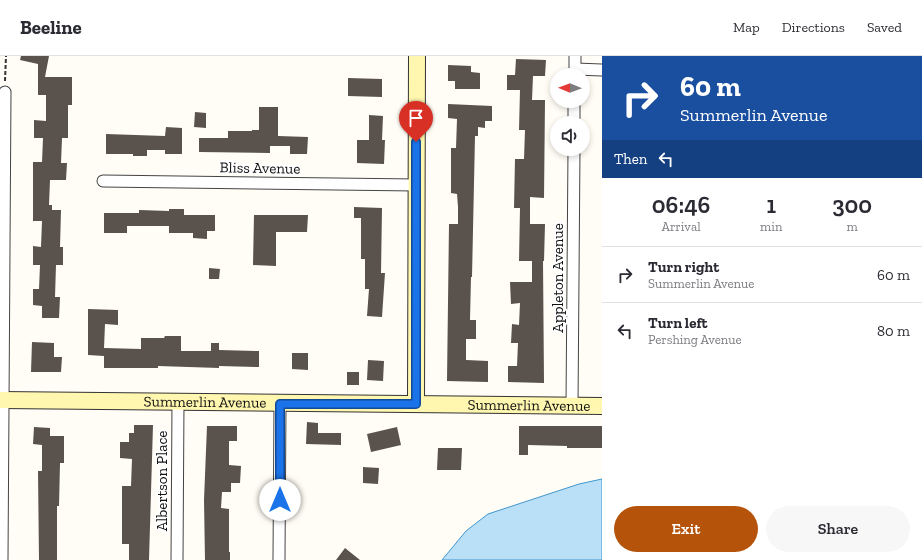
<!DOCTYPE html>
<style>
:root{--surface:#fff;--page:#f7f7f7;--text:#2b2b33;--muted:#7c7c81;--line:#e1e1e2;--accent:#b45309}
body{margin:0;font-family:"Zilla Slab",serif;background:var(--page);color:var(--text);height:100vh;display:flex;flex-direction:column;font-size:15px;white-space:nowrap}
*{box-sizing:border-box;margin:0}
p{font-size:13px;color:var(--muted)}
.icon{flex:none;width:22px;height:22px;fill:none;stroke:currentColor;stroke-width:2;stroke-linecap:round;stroke-linejoin:round}
.map{position:relative;flex:1;overflow:hidden}
.side{display:flex;flex-direction:column;background:var(--surface);width:320px}
.side>*{flex:none}
.hud{background:#1a4fa0;color:#fff;overflow:hidden}
.needle{width:26px;rotate:271deg}
.fabs{position:absolute;left:550px;top:12px;display:grid;gap:8px}
.fabs a{display:grid;place-items:center;width:40px;height:40px;border-radius:50%;background:var(--surface);box-shadow:0 2px 6px #0003;font-size:20px}
.pin{position:absolute;display:grid;place-items:center;width:34px;height:34px;color:#fff;margin:-41px -17px;border-radius:50% 50% 50% 0;rotate:-45deg;box-shadow:0 0 4px #0007}
.pin .icon{rotate:45deg}
.me{position:absolute;width:44px;margin:-22px;rotate:0deg;stroke-linejoin:round;filter:drop-shadow(0 0 3px #0008)}
.turn{display:flex;align-items:center;gap:14px;height:84px;padding:0 12px;font-size:18px}
.turn .icon{width:52px;height:52px;stroke-width:2.5}
.turn b{display:block;font-size:28px;line-height:34px}
.then{display:flex;align-items:center;height:38px;padding:0 12px;background:#0003;gap:8px;font-size:15px}
.eta{display:flex;justify-content:space-evenly;align-items:center;height:68px;text-align:center}
.eta b{font-size:24px;font-weight:600;line-height:28px}
.button{display:flex;gap:8px;margin-top:auto;padding:8px 12px}
.button a{flex:1;height:46px;border-radius:24px;background:var(--accent);color:#fff;font-size:16px;font-weight:600;line-height:46px;text-align:center}
.button a+a{background:var(--page);color:var(--text)}
ul{padding:0;list-style:none}
li{display:flex;align-items:center;gap:12px;height:56px;padding:0 12px;border-top:1px solid var(--line)}
li div{flex:1}
li b{display:block;font-size:15px}
li em{font-style:normal}
header{display:flex;align-items:center;gap:24px;box-sizing:border-box;height:56px;padding:0 20px;background:var(--surface);border-bottom:1px solid var(--line)}
header strong{font-size:19px}
nav{display:flex;gap:22px;margin-inline-start:auto;font-size:14px}
main{display:flex;flex:1;min-height:0}
.map>svg:first-child{display:block}
</style>
<header>
<strong>Beeline</strong>
<nav><a>Map</a><a>Directions</a><a>Saved</a></nav>
</header>
<main>
<div class="map">
<svg width="602" height="504" viewBox="0 0 602 504">
<rect width="100%" height="100%" fill="#fffdf5"/>
<!-- water -->
<path fill="#b9e0f7" stroke="#3f96cf" d="M 602,423 L 602,504 L 442,504 L 466,475 L 488,458 L 579,428 Z"/>
<!-- building -->
<path fill="#5a524d" d="M 21,0 L 49,0 L 45,21 L 72,21 L 72,49 L 68,49 L 68,82 L 62,82 L 61,107 L 67,107 L 66,124 L 50,124 L 49,149 L 52,149 L 52,154 L 61,154 L 60,191 L 63,191 L 63,209 L 56,209 L 55,241 L 60,241 L 59,262 L 42,262 L 42,250 L 33,249 L 33,233 L 39,233 L 40,209 L 33,209 L 33,190 L 41,191 L 42,165 L 33,165 L 33,106 L 42,106 L 43,82 L 34,82 L 34,64 L 46,65 L 46,39 L 38,39 L 38,8 L 20,4 Z
M 516,3 L 546,4 L 545,20 L 533,20 L 532,44 L 545,44 L 544,142 L 530,141 L 530,168 L 545,168 L 544,205 L 543,205 L 544,327 L 508,326 L 508,310 L 517,310 L 518,287 L 511,287 L 512,268 L 519,269 L 520,247 L 511,248 L 510,226 L 532,226 L 532,205 L 519,205 L 520,152 L 514,152 L 515,103 L 524,103 L 525,74 L 519,74 L 520,34 L 507,34 L 507,19 L 515,19 Z
M 448,9 L 471,10 L 471,16 L 480,17 L 480,33 L 455,33 L 455,25 L 448,25 Z
M 348,22 L 382,23 L 382,41 L 348,40 Z
M 448,48 L 492,50 L 492,65 L 485,65 L 485,72 L 478,71 L 478,80 L 475,80 L 472,221 L 471,221 L 470,264 L 476,264 L 476,283 L 466,283 L 466,304 L 488,305 L 488,326 L 447,325 L 449,168 L 458,168 L 458,151 L 457,138 L 451,137 L 451,92 L 456,92 L 457,63 L 448,62 Z
M 259,51 L 278,51 L 278,80 L 308,81 L 307,98 L 290,98 L 290,90 L 270,90 L 270,97 L 199,96 L 199,82 L 228,82 L 228,75 L 252,75 L 252,74 L 259,74 Z
M 195,56 L 206,57 L 206,72 L 194,71 Z
M 369,59 L 383,60 L 382,84 L 385,84 L 384,108 L 357,107 L 357,84 L 369,84 Z
M 166,71 L 182,72 L 182,98 L 165,98 L 165,94 L 147,94 L 147,100 L 133,100 L 133,98 L 106,98 L 106,78 L 165,80 Z
M 354,151 L 382,152 L 381,217 L 385,217 L 382,261 L 367,260 L 369,233 L 365,233 L 365,203 L 361,203 L 361,162 L 354,162 Z
M 169,153 L 184,153 L 184,159 L 215,159 L 215,175 L 207,175 L 207,183 L 193,182 L 193,177 L 169,177 L 169,170 L 127,170 L 127,177 L 104,177 L 104,157 L 139,157 L 139,154 L 169,155 Z
M 254,159 L 308,159 L 307,176 L 276,176 L 276,210 L 253,209 Z
M 209,212 L 220,213 L 219,223 L 209,223 Z
M 88,253 L 118,254 L 118,269 L 105,268 L 104,292 L 141,293 L 141,282 L 164,282 L 165,280 L 181,280 L 181,295 L 211,295 L 211,287 L 219,287 L 219,294 L 259,295 L 259,311 L 219,310 L 219,312 L 158,310 L 158,312 L 104,312 L 104,300 L 88,299 Z
M 32,286 L 54,287 L 54,301 L 62,301 L 61,316 L 31,316 Z
M 292,297 L 308,297 L 308,314 L 292,313 Z
M 368,304 L 384,305 L 383,325 L 367,324 Z
M 347,316 L 359,316 L 359,329 L 347,329 Z
M 307,366 L 318,367 L 318,377 L 341,377 L 341,389 L 306,388 Z
M 134,369 L 153,369 L 149,504 L 129,504 L 129,488 L 122,488 L 122,430 L 131,430 L 132,403 L 120,402 L 120,386 L 129,386 L 129,377 L 134,377 Z
M 207,370 L 237,370 L 237,385 L 229,385 L 229,409 L 241,410 L 240,427 L 231,427 L 231,436 L 222,436 L 221,452 L 229,453 L 229,496 L 230,496 L 230,504 L 205,504 L 204,444 Z
M 519,370 L 602,370 L 602,392 L 567,392 L 567,390 L 528,389 L 528,399 L 519,399 Z
M 34,371 L 50,372 L 50,380 L 64,380 L 64,407 L 60,407 L 59,450 L 57,450 L 57,504 L 39,504 L 38,415 L 42,415 L 42,389 L 33,388 Z
M 397,371 L 401,389 L 371,396 L 367,378 Z
M 438,392 L 462,392 L 461,414 L 437,414 Z
M 363,411 L 379,412 L 378,428 L 363,427 Z
M 345,492 L 360,504 L 336,504 Z"/>
<g fill="none" stroke-linecap="round" stroke-linejoin="round">
<defs>
<path id="street" d="M 575,13 L 602,14
M 575,19 L 575,0
M 574,67 L 574,45
M 103,125 L 416,129
M 572,350 L 574,93
M 2,504 L 5,36
M 177,504 L 178,346
M 279,504 L 280,348"/>
<g id="secondary">
<path id="s1" d="M 0,344 L 602,350"/>
<path d="M 416,348 L 417,0"/>
</g>
</defs>
<!-- street casing -->
<use href="#street" stroke="#444" stroke-width="13"/>
<!-- secondary casing -->
<use href="#secondary" stroke="#333" stroke-width="18"/>
<!-- path -->
<path stroke="#333" stroke-width="2" stroke-dasharray="4 2" stroke-linecap="butt" d="M 5,25 L 6,0"/>
<!-- street -->
<use href="#street" stroke="#fff" stroke-width="11"/>
<!-- secondary -->
<use href="#secondary" stroke="#fff6b0" stroke-width="16"/>
</g>
<g fill="none" stroke-linecap="round" stroke-linejoin="round">
<defs>
<path id="route" d="M 280,444 L 280,348 L 416,348 L 416,86"/>
</defs>
<!-- route casing -->
<use href="#route" stroke="#114b97" stroke-width="10"/>
<!-- route -->
<use href="#route" stroke="#1a73e8" stroke-width="7"/>
</g>
<g text-anchor="middle" dominant-baseline="central" stroke-width="4" stroke-linejoin="round" paint-order="stroke">
<!-- street labels -->
<g font-size="15" fill="#111" stroke="#fff">
<text transform="translate(260 112) rotate(1)">Bliss Avenue</text>
<text transform="translate(558 222) rotate(-90)">Appleton Avenue</text>
<text stroke="none"><textPath href="#s1" startOffset="205">Summerlin Avenue</textPath></text>
<text stroke="none"><textPath href="#s1" startOffset="529">Summerlin Avenue</textPath></text>
<text transform="translate(162 425) rotate(-90)">Albertson Place</text>
</g>
</g>
</svg>
<div class="fabs">
<a><svg class="needle" viewBox="-14 -14 28 28"><path d="M0-13l5 13h-10z" fill="#e53935"/><path d="M0 13l5-13h-10z" fill="#7c7c81"/></svg></a>
<a><svg class="icon" aria-label="sound" viewBox="0 0 24 24"><path d="M4 9h4l5-4v14l-5-4H4zM17 9q2 3 0 6"/></svg></a>
</div>
<div class="pin" style="left:416px;top:86px;background:#d93025"><svg class="icon" aria-label="arrive" viewBox="0 0 24 24"><path d="M6 21V4h12l-3 4 3 4H6"/></svg></div>
<svg class="me" style="left:280px;top:444px" viewBox="-20 -20 40 40"><circle r="19" fill="#fff"/><path d="M0-13L10 11 0 6-10 11z" fill="#1a73e8"/></svg>
</div>
<section class="side">
<div class="hud">
<div class="turn"><svg class="icon" aria-label="right" viewBox="0 0 24 24"><path d="M7 20v-9h11M14 6l5 5-5 5"/></svg><div><b>60 m</b>Summerlin Avenue</div></div>
<div class="then">Then<svg class="icon" aria-label="left" viewBox="0 0 24 24"><path d="M17 20v-9H6M10 6l-5 5 5 5"/></svg></div>
</div>
<div class="eta">
<div><b>06:46</b><p>Arrival</p></div>
<div><b>1</b><p>min</p></div>
<div><b>300</b><p>m</p></div>
</div>
<ul>
<li><svg class="icon" aria-label="right" viewBox="0 0 24 24"><path d="M7 20v-9h11M14 6l5 5-5 5"/></svg><div><b>Turn right</b><p>Summerlin Avenue</p></div><em>60 m</em></li>
<li><svg class="icon" aria-label="left" viewBox="0 0 24 24"><path d="M17 20v-9H6M10 6l-5 5 5 5"/></svg><div><b>Turn left</b><p>Pershing Avenue</p></div><em>80 m</em></li>
</ul>
<div class="button"><a>Exit</a><a>Share</a></div>
</section>
</main>
